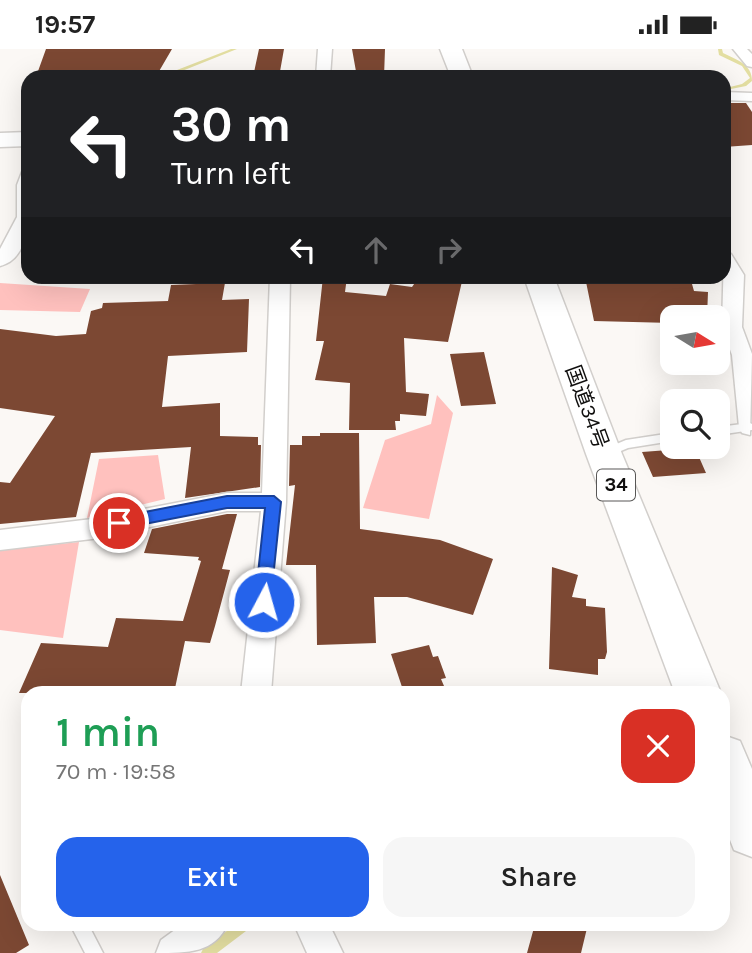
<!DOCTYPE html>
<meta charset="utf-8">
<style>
:root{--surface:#fff;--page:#f6f6f6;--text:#222;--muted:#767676;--accent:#2563eb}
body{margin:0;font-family:Karla,"Noto Sans JP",sans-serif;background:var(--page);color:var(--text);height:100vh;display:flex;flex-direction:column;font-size:26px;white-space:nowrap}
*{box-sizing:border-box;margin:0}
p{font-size:23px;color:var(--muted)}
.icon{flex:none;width:38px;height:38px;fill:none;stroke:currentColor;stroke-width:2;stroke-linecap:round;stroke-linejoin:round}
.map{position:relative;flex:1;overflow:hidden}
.sheet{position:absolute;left:21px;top:637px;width:709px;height:245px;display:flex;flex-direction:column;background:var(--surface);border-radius:21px;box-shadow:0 7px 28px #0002}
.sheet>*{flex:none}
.hud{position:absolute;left:21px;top:21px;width:710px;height:214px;border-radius:21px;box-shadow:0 7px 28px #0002;background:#202124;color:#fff;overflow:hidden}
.needle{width:46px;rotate:101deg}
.controls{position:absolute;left:660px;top:256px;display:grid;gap:14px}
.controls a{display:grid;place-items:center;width:70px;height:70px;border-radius:14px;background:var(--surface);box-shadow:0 7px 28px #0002;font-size:35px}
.pin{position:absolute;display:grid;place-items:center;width:60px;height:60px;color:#fff;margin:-30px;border:4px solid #fff;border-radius:50%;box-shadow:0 2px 7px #0007}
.me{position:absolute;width:77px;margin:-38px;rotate:6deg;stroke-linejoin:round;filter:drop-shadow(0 0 5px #0008)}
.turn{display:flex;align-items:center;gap:24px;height:147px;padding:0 35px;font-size:32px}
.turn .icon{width:91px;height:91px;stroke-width:2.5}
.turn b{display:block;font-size:49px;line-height:60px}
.lanes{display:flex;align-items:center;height:66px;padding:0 35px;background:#0003;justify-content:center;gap:35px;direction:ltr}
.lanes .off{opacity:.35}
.round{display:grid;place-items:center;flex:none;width:74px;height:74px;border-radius:21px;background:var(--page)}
.summary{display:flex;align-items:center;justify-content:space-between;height:119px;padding:0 35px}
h1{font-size:42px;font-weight:600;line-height:52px;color:#1e9e55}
.button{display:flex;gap:14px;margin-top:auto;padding:14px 35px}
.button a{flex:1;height:80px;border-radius:21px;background:var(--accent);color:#fff;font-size:28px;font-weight:600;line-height:80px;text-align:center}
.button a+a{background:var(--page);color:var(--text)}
.status{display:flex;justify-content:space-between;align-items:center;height:49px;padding:0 35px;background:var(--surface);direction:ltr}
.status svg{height:19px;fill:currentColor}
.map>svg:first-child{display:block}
</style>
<div class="status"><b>19:57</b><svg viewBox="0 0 49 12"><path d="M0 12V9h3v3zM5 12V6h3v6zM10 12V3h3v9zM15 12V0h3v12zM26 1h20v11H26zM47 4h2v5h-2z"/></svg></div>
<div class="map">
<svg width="752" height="904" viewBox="0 0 752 904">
<rect width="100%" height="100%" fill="#fbf8f5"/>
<!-- green -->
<path fill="#ffc1be" d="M 0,234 L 90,240 L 80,263 L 0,261 Z
M 437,346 L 453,364 L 429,470 L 363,459 L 385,391 L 431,375 Z
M 158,406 L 165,450 L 87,469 L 99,410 Z
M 79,493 L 63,589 L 0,581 L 0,501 Z"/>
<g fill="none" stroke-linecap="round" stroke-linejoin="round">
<!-- stream -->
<path fill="#e3dea1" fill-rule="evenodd" d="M 231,0 L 237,0 L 167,28 L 159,28 Z
M 718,0 L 722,0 L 723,4 C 737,11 752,15 752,32 L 746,37 L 726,41 L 726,39 L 742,35 L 750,29 L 742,17 L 719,6 Z
M 28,180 L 28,187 L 21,198 L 20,199 L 16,199 L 15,198 L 26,181 Z
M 236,875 L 252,875 L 250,879 L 217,904 L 201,904 L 203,900 Z"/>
</g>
<!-- building -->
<path fill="#7c4833" d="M 46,0 L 172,0 L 158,24 L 133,23 L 130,28 L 37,25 Z
M 259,0 L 284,0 L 279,28 L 253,28 Z
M 352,0 L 385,0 L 384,28 L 357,28 Z
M 724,54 L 746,54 L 752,63 L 752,96 L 724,98 Z
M 198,228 L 226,228 L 222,251 L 249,250 L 247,303 L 168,307 L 162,358 L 220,354 L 220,387 L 258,388 L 258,396 L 261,396 L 260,438 L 185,449 L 191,398 L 91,404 L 76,468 L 0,475 L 0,433 L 10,434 L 55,367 L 0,359 L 0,280 L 56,287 L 86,285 L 91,262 L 102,259 L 103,254 L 168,252 L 171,236 L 196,235 Z
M 323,228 L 347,228 L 345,243 L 386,247 L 390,235 L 412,238 L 419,228 L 463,228 L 448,293 L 404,289 L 406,343 L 429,345 L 426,367 L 400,365 L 400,372 L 395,372 L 396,381 L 349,381 L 350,334 L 315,331 L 324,292 L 316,292 Z
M 585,228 L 690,228 L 694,242 L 708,243 L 707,268 L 672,268 L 672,274 L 594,272 Z
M 484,303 L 496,355 L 461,357 L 450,305 Z
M 320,384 L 359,384 L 360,480 L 440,491 L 493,510 L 473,566 L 407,548 L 374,548 L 376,594 L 317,596 L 316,516 L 286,516 L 295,436 L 289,437 L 290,396 L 302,396 L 302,387 L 320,387 Z
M 695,399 L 706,424 L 653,428 L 642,403 Z
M 227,465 L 237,465 L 222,520 L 230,521 L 215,577 L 210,594 L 185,592 L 174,644 L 83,640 L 82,644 L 19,644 L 41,594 L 108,598 L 116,569 L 183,572 L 201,512 L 198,511 L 199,508 L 144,504 L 152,480 Z
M 552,518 L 578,526 L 572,548 L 586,550 L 586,557 L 605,559 L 607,603 L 605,610 L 598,610 L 598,626 L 549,620 Z
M 429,596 L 433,608 L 438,607 L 446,629 L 441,630 L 447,644 L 404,644 L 391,605 Z
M 0,826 L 29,896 L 16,904 L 0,904 Z
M 535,875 L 588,875 L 581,904 L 527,904 Z"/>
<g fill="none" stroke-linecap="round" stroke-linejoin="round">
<defs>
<path id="lane" d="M 750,374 L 752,375 L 752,381 L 718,386 L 718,378 Z
M 672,384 L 672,392 L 628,399 L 604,409 L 598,405 L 600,402 L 626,391 Z
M 70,875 L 88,875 L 103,904 L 85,904 Z"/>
<path id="street" d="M 318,0 L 332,0 L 330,28 L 316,28 Z
M 733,0 L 747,0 L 752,5 L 752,18 L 747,17 Z
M 724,43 L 752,44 L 752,52 L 724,51 Z
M 28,122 C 28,150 36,208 0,217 L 0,200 L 17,168 L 17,136 L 22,123 Z
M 724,204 L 731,205 L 744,226 L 742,278 L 752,305 L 750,386 L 742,384 L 739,378 L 732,306 L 722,278 Z
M 270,228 L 290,228 L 286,453 L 271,644 L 241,644 L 261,462 L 227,462 L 92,490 L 0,501 L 0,481 L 92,470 L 227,444 L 262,444 Z
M 183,875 L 228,875 C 214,904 189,904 156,904 L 161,891 Z
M 294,875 L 329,875 L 343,904 L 307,904 Z"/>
<path id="secondary" d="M 28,83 L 28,97 L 0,98 L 0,84 Z"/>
<path id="highway" d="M 440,0 L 462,0 L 473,28 L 451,28 Z
M 524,228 L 554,228 L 622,405 L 721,644 L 675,644 L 586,405 Z
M 723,686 L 740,692 L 752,720 L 752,808 L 734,801 L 723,773 Z"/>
</defs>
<!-- lane casing -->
<use href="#lane" stroke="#d2cfcc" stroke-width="3"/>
<!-- street casing -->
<use href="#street" stroke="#d2cfcc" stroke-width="3"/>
<!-- secondary casing -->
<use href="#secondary" stroke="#d2cfcc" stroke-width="3"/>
<!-- highway casing -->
<use href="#highway" stroke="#d2cfcc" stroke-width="3"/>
<!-- lane -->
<use href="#lane" fill="#fff" fill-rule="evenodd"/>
<!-- street -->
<use href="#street" fill="#fff" fill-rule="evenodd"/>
<!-- secondary -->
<use href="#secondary" fill="#fff" fill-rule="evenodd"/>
<!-- highway -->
<use href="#highway" fill="#fff" fill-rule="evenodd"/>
</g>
<!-- route -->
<path fill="#2563eb" stroke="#184099" stroke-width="2" d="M 227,447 L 274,447 L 281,453 L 270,558 L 257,558 L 255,553 L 265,459 L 227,459 L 119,480 L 111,474 L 119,468 Z"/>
<g text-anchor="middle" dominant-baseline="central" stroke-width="7" stroke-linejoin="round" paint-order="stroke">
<!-- shield labels -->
<rect fill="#fff" stroke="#585756" stroke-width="2" x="597" y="420.5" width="38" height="31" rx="5"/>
<g font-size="19" font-weight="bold" fill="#100f0e">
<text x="616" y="436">34</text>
</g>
<!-- street labels -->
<g font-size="21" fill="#100f0e" stroke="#fff">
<text transform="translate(587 358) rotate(70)">国道34号</text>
</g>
</g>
</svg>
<div class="controls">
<a><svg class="needle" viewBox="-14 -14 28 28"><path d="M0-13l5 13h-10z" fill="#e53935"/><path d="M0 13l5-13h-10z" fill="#767676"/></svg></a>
<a><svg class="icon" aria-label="search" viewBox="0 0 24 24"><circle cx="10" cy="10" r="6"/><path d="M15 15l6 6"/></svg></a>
</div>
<div class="pin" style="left:119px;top:474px;background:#d93025"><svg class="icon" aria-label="arrive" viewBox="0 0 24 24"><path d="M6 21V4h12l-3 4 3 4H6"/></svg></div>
<svg class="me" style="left:264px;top:553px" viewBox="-20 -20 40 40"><circle r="17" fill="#2563eb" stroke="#fff" stroke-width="3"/><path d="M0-11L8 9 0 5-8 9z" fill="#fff"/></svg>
<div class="hud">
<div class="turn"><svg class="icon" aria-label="left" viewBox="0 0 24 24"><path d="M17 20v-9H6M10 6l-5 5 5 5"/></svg><div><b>30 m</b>Turn left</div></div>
<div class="lanes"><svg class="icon" aria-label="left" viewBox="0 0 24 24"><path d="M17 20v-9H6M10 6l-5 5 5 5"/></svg><svg class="icon off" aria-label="ahead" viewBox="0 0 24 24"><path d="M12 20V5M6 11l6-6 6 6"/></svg><svg class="icon off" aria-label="right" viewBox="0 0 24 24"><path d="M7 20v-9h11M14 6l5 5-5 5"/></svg></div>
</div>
<section class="sheet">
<div class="summary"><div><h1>1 min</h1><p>70 m · 19:58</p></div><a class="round" style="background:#d93025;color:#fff"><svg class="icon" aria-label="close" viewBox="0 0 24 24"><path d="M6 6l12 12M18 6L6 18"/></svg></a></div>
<div class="button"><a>Exit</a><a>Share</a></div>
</section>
</div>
